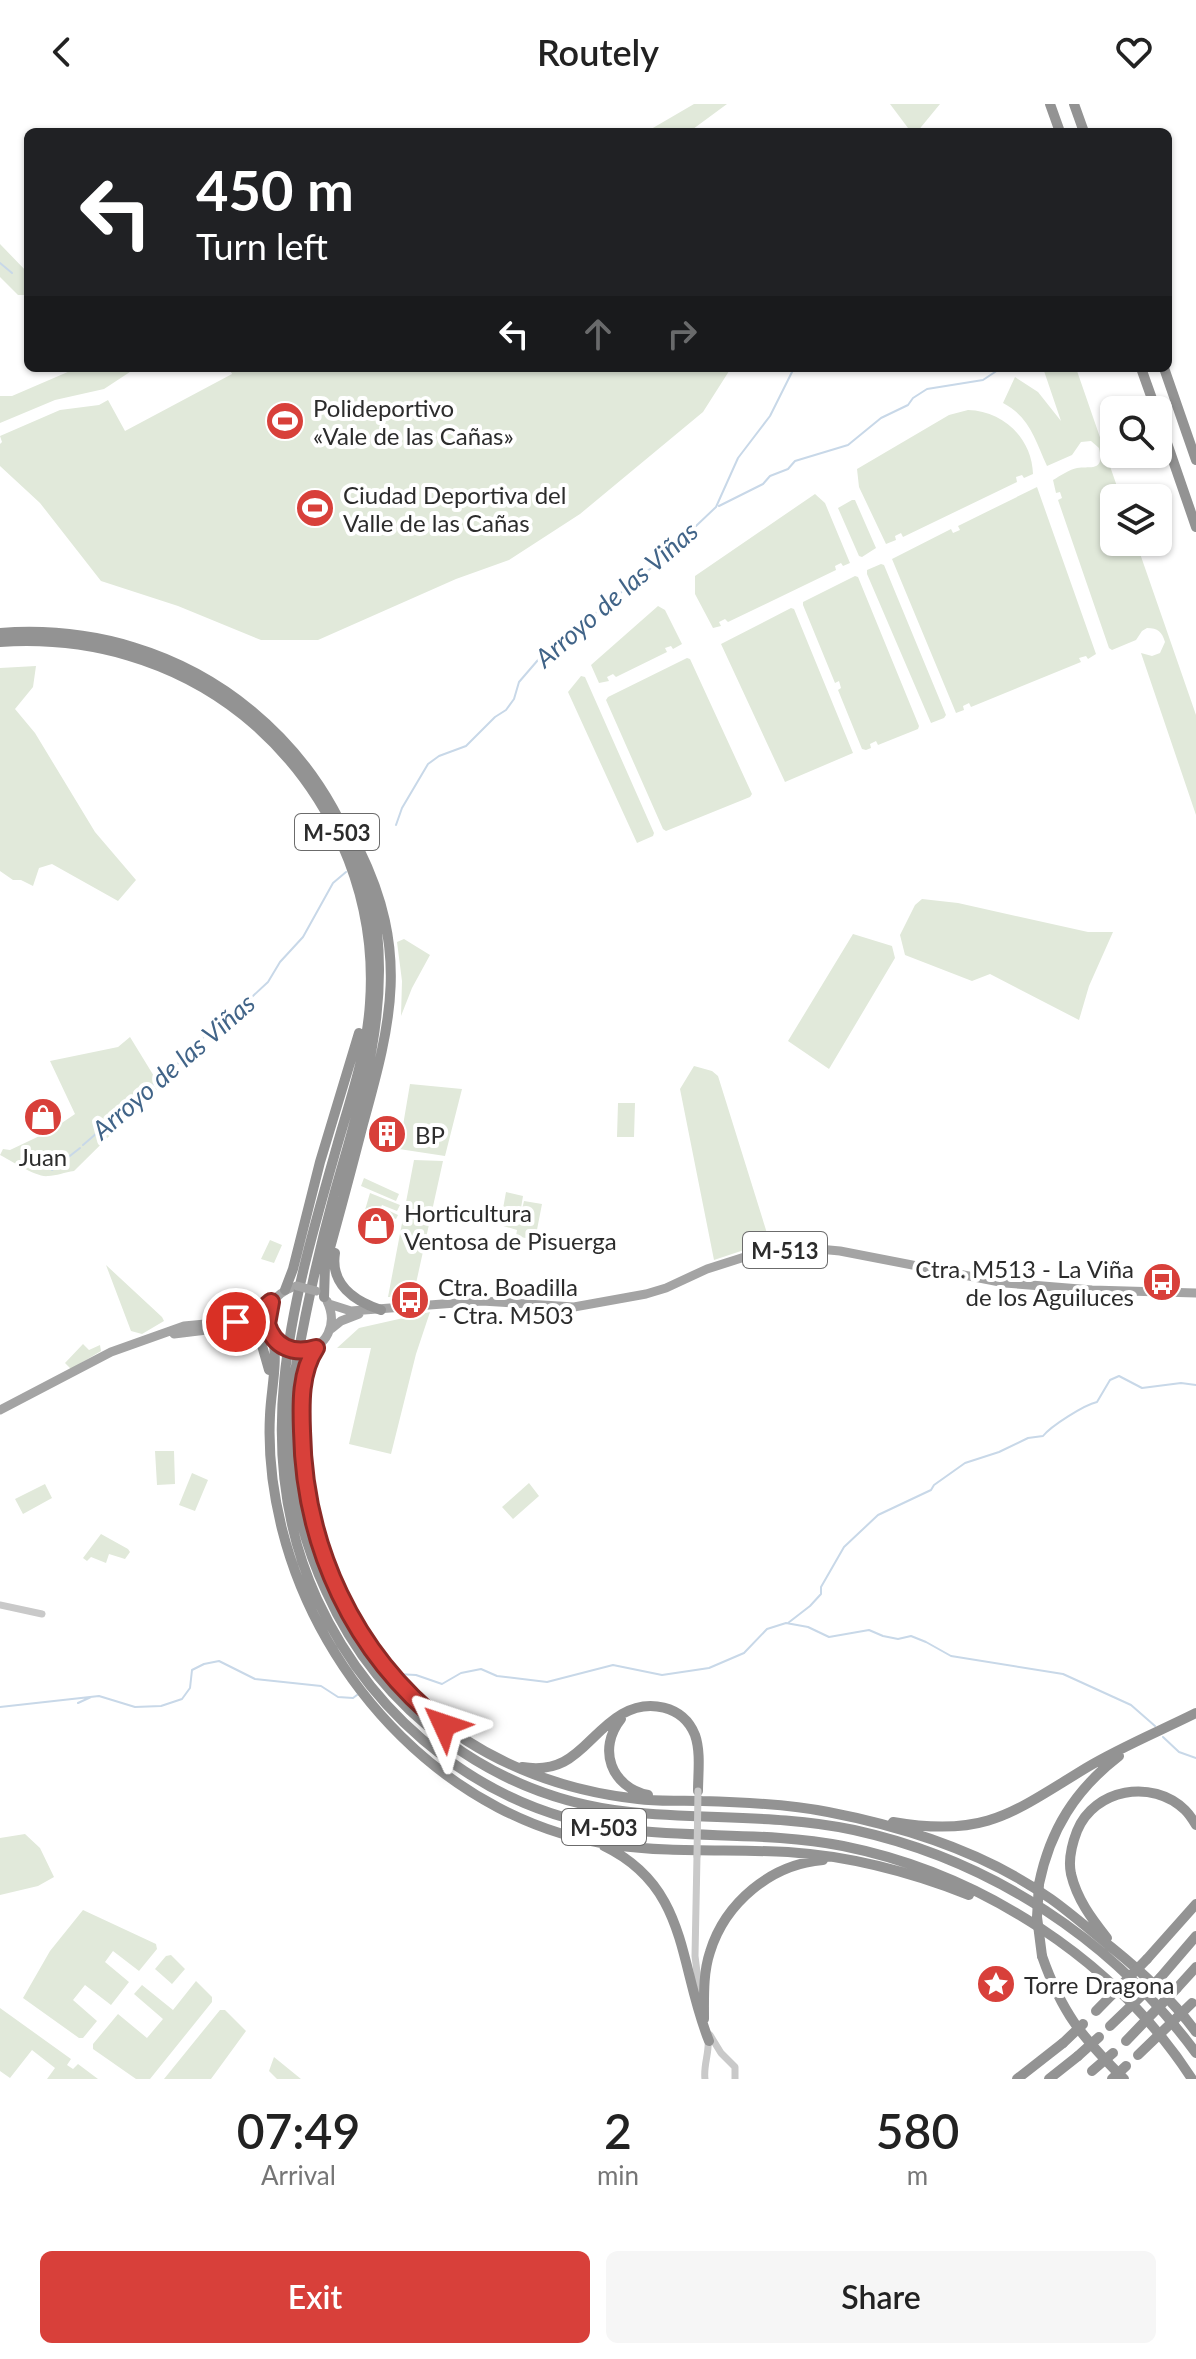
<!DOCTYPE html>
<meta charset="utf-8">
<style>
:root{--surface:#fff;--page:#f6f6f6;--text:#222;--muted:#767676;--accent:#d8403a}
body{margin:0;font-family:Lato,sans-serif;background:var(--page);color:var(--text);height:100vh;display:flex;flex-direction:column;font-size:30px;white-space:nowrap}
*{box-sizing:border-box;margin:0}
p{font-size:26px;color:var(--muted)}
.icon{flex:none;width:44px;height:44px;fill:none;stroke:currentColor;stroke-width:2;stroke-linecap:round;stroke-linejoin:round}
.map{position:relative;height:1975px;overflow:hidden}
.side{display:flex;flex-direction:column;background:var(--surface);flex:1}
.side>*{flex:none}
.banner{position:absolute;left:24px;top:24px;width:1148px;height:244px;border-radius:12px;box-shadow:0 2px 6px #0004;background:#202124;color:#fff;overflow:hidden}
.tools{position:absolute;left:1100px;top:292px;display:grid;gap:16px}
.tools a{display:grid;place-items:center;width:72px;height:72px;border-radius:12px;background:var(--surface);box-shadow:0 2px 6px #0004;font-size:40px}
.pin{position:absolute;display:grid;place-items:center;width:68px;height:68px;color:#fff;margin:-34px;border:4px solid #fff;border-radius:50%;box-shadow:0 2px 8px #0007}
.me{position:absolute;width:88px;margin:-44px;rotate:312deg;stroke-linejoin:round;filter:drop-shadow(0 0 6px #0008)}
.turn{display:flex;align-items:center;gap:28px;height:168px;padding:0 40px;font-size:36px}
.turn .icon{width:104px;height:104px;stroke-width:2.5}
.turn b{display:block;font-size:56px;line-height:68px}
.lanes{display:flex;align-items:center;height:76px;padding:0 40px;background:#0003;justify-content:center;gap:40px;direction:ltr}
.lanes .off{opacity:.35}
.eta{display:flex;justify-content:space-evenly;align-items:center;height:136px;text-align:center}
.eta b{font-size:48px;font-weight:600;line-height:56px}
.action{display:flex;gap:16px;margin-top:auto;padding:16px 40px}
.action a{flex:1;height:92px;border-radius:12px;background:var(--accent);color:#fff;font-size:32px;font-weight:600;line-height:92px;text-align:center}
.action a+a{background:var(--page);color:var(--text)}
header{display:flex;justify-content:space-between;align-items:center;height:104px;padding:0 40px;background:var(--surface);font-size:36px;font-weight:600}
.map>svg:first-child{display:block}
</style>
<header><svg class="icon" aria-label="back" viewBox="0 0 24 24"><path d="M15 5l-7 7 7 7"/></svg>Routely<svg class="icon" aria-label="heart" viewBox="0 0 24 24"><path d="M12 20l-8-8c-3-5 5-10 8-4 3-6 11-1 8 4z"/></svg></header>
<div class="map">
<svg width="1196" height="1975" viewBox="0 0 1196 1975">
<rect width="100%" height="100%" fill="#fff"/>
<!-- green -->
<path fill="#e1e9da" d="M 694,0 L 727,0 L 689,28 L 646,28 Z
M 890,0 L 940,0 L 917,28 L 911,28 Z
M 0,140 L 28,169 L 25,191 L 18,191 L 0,173 Z
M 77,264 L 136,264 L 104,285 L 55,296 L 0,319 L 0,292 L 12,292 Z
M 229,264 L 731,264 L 703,308 L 580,410 L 509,456 L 456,475 L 318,536 L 261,536 L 178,502 L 101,477 L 40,399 L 0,362 L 0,340 L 2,338 L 0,332 L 60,306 L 99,301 L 108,296 L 125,327 L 232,270 Z
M 1043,264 L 1076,264 L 1121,394 L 1114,394 L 1114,438 L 1136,438 L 1196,611 L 1196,711 L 1141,549 L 1152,552 L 1160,549 L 1165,538 C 1162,528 1158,524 1147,524 L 1142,527 L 1136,536 L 1112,546 L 1109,544 L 1058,396 L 1062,394 L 1060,388 L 1056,389 L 1053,376 C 1060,372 1070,365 1077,364 C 1091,362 1105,368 1099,344 L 1091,337 L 1081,338 L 1072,351 L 1047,362 C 1035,336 1030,313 1003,299 L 1015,273 L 1038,288 L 1061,317 Z
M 968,306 C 1003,307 1032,334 1033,370 L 1024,374 L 1022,371 L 1016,373 L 1017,378 L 903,433 L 901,429 L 895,432 L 896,436 L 886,440 L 859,383 L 857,365 L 949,311 Z
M 1037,383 L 1096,550 L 1088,555 L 1086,552 L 1079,554 L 1081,558 L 971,603 L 969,599 L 963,602 L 964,606 L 956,609 L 892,455 L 951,425 L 953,429 L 960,426 L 958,422 Z
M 815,390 L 825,399 L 850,459 L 843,462 L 841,459 L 835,462 L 836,466 L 728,518 L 725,515 L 719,518 L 721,522 L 713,524 L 695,490 L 695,472 Z
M 852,396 L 855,396 L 876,444 L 862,453 L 859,452 L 838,404 Z
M 881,460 L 884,461 L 946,611 L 944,614 L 931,619 L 867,470 L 867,466 Z
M 855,472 L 858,473 L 919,622 L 918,625 L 878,641 L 876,637 L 870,640 L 871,644 L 866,646 L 862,645 L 838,586 L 841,584 L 839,577 L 835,579 L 803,501 L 803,498 Z
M 658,502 L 665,506 L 682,540 L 673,545 L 671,542 L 665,544 L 667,548 L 616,573 L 613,570 L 607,573 L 609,577 L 599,579 L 591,561 Z
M 791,504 L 794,505 L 853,649 L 785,678 L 721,540 Z
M 687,554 L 690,555 L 752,690 L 750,693 L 666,727 L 663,725 L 606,596 L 608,593 Z
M 36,562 L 33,583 L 15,605 L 35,629 L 95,728 L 136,776 L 118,797 L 52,760 L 39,764 L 33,782 L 21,776 L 13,776 L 0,767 L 0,564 Z
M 581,572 L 585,573 L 654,729 L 653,732 L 637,739 L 568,588 Z
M 922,795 L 958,799 L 1088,828 L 1113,828 L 1089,882 L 1079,916 L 990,870 L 972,877 L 905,851 L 900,831 L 915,801 Z
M 853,830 L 892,842 L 895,854 L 829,965 L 788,937 Z
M 404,835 L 430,851 L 412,884 L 401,912 L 402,877 L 397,838 Z
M 130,933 L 160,982 L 74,1067 C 65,1068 56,1072 48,1072 C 37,1074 10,1056 0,1051 L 3,1045 L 10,1046 L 50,1027 L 75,1010 L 50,957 L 118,943 Z
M 694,962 L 712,967 L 718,972 L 771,1142 L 744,1146 L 714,1156 L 680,985 Z
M 410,980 L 462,985 L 445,1052 L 399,1045 Z
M 618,999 L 635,999 L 634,1033 L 617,1033 Z
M 414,1056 L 443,1057 L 413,1193 L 397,1195 L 394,1193 L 388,1193 Z
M 364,1074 L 399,1090 L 396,1097 L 361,1082 Z
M 506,1088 L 523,1092 L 518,1122 L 524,1097 L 542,1100 L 535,1136 L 516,1132 L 517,1126 L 500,1121 Z
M 370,1089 L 400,1101 L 397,1107 L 382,1101 L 381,1103 L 398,1111 L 396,1115 L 365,1106 Z
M 270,1136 L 282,1141 L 274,1159 L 261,1155 Z
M 106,1161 L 162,1213 L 164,1217 L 142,1230 L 131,1227 Z
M 430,1208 L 416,1250 L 391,1350 L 349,1340 L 371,1244 L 337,1244 L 359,1224 Z
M 83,1240 L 89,1246 L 100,1241 L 101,1247 L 71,1265 L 65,1259 Z
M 155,1347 L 174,1347 L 175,1380 L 157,1381 Z
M 192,1369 L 208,1376 L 195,1407 L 179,1401 Z
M 529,1379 L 539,1392 L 513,1415 L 502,1403 Z
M 45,1380 L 52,1394 L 23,1410 L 15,1395 Z
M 101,1430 L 128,1445 L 130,1448 L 125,1455 L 109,1450 L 106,1459 L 91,1453 L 87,1457 L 83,1454 Z
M 25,1730 L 40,1744 L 54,1773 L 38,1782 L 0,1791 L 0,1734 Z
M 83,1806 L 156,1840 L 157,1845 L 139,1867 L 113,1847 L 105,1858 L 129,1878 L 111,1901 L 85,1881 L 73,1896 L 97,1917 L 83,1934 L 79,1934 L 23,1894 L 50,1847 Z
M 171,1851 L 185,1865 L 172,1880 L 155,1865 L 166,1852 Z
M 196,1877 L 212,1893 L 212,1898 L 150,1975 L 136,1975 L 93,1945 L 93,1940 L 118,1910 L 147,1934 L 163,1915 L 134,1890 L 142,1881 L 173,1906 Z
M 0,1904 L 71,1955 L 67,1961 L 73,1965 L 78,1960 L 98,1975 L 47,1975 L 55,1964 L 32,1946 L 10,1974 L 0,1967 Z
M 220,1906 L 225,1906 L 246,1927 L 211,1975 L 164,1975 Z
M 274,1953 L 301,1975 L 277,1975 L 269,1967 Z"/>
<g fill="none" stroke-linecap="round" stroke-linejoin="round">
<!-- stream -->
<path stroke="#c8d8e8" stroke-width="2" d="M 0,159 L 12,169
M 719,402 L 763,380 L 770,372 L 788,365 L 795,357 L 848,341 L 881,314 L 908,301 L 913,294 L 927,285 L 983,276 L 1001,264
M 396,721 L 402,704 L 428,660 L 439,652 L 466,642 L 495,613 L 506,606 L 514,595 L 519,578 L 550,542 L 566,529 L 577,528 L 597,508 L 656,460 L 716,403 L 738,354 L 770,312 L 794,264
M 83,1041 L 189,950 L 214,921 L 226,917 L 268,878 L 280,858 L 303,833 L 333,779 L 346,768
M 52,1066 L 80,1044
M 788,1519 L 810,1502 L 821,1490 L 821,1483 L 844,1443 L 878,1411 L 931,1386 L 934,1381 L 965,1359 L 999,1348 L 1028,1334 L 1043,1332 C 1051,1322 1084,1301 1097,1298 L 1110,1276 L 1119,1272 L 1142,1284 L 1181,1279 L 1196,1281
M 397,1570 L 416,1571 L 442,1580 L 461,1569 L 481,1565 L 497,1572 L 547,1578 L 613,1561 L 662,1571 L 709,1564 L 744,1549 L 767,1525 L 786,1519 L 808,1523 L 829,1533 L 869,1526 L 883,1532 L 898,1535 L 911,1532 L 926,1538 L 951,1552 L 1063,1570 L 1131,1601 L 1155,1622
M 78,1599 L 91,1593
M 0,1603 L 99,1592 L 135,1603 L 161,1602 L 182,1595 L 190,1584 L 192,1566 L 204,1560 L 219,1557 L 255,1575 L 321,1582 L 338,1593 L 353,1594 L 357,1591
M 1163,1633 L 1179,1648 L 1196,1654"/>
<!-- minor -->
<path stroke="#c9c9c9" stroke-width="7" d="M 0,1501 L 42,1510
M 697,1752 L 695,1852 L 700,1893
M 710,1931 L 721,1949 L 735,1963 L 735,1975
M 705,1975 C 703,1961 710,1948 708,1933"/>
<!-- major -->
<path stroke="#a4a4a4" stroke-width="9" d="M 329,1200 L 351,1207 L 482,1197 L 574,1203 L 646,1190 L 666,1184 L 707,1165 L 754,1150 L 808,1144 L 840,1147 L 1005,1179 L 1092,1186 L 1196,1189
M 237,1223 L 269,1228
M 331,1225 L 341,1217 L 359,1210
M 174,1230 L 223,1224
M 285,1244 C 256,1226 265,1190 297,1182
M 302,1247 C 327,1244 338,1220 327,1197
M 0,1306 L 111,1248 L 184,1222 L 247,1216 L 271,1198"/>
<!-- highway -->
<path stroke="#939393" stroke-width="10" d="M 1050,0 L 1060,28
M 1074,0 L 1084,28
M 1141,264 L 1156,306
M 1164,264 L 1196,356
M 1158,313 L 1196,423
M 0,529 C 91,522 181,548 252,607 C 299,646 333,694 355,752 C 364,776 375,801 377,827 C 387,921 359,1002 334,1091 C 319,1146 307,1201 297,1256 C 294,1275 290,1293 289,1312 C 287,1372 301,1433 326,1487 C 380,1609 496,1694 630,1708 C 705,1716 780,1710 854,1726 C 991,1756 1113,1836 1196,1949
M 0,538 C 88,532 174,556 243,611 C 329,681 378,788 370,899 C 367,948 350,996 337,1042 C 294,1193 248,1344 317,1495 C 375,1620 490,1711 629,1726 C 701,1734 772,1728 843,1742 C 982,1770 1115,1856 1192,1975
M 335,1149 C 330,1180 354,1197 381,1206
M 285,1186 L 293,1165 L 320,1058 L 359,929
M 324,1193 L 325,1162 C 338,1115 351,1067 363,1020 C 392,916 409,847 359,745
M 241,1222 L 261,1238 L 269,1266
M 273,1233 C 278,1259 271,1286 270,1311 C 268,1349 273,1389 282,1425 C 321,1580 451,1718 613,1741 C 671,1749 730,1745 788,1748 C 850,1752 911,1768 969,1791
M 316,1244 C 291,1281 300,1364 309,1406 C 346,1571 472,1677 638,1695 C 659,1698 681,1696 702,1697 C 743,1698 788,1700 828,1708 C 906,1723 986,1749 1051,1795 C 1072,1810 1091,1827 1111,1843 C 1142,1868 1172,1895 1196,1928
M 621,1615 C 597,1645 611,1683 648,1691
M 522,1663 C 575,1672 586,1631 622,1610 C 648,1595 683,1601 695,1631 C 701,1648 698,1670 698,1687
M 893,1718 C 985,1734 1012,1709 1086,1664 C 1121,1643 1160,1627 1196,1609
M 604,1742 C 689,1783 678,1860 709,1937
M 1039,1780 C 1050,1726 1075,1686 1119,1652
M 1107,1834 C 1091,1814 1077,1795 1071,1770 C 1068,1756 1072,1740 1077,1727 C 1094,1685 1152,1674 1185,1706 C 1189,1710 1193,1716 1196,1721
M 1042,1852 C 1062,1909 1081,1932 1124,1975
M 1147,1855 L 1196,1800
M 1160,1874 L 1196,1832
M 1177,1884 L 1196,1863
M 704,1915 C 704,1892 703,1869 710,1848 C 725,1799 771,1760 823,1756
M 1017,1975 L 1063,1939
M 1049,1975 L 1078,1952"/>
<!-- minor-bridge -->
<path stroke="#c9c9c9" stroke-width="7" d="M 697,1752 L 698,1687"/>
<!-- major-bridge -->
<path stroke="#a4a4a4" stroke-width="9" d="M 297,1182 L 316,1187
M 285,1244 L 302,1247"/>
<!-- highway-bridge -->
<path stroke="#939393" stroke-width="10" d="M 1039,1780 L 1037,1813 L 1042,1852
M 1096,1907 L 1147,1855
M 1110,1922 L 1160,1874
M 1126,1937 L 1177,1884
M 1063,1939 L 1083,1920
M 1138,1951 L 1192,1899
M 1078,1952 L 1099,1933
M 1092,1967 L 1113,1949
M 1112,1975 L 1126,1962"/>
</g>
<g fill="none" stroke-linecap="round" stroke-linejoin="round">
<defs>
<path id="route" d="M 236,1218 L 252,1214 L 271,1198 L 267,1220 C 274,1243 293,1251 316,1244 C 300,1268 301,1300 302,1327 C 304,1442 353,1549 444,1621"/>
</defs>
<!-- route casing -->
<use href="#route" stroke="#8c2a26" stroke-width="20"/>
<!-- route -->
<use href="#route" stroke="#d8403a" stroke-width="14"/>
</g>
<!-- icons -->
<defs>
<symbol id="stadium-disc" viewBox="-11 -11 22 22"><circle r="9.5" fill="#d8403a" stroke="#fff"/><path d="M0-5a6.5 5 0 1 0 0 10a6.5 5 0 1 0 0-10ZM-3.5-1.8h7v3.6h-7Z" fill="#fff"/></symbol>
<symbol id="shop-disc" viewBox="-11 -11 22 22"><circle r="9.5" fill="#d8403a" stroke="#fff"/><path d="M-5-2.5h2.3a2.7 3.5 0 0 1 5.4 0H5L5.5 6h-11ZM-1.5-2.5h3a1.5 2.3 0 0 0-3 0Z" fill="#fff"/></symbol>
<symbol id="building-disc" viewBox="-11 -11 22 22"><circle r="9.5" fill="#d8403a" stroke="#fff"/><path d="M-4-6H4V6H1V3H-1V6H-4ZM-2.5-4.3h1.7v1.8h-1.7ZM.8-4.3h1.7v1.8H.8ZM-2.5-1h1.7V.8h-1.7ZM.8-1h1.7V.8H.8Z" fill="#fff"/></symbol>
<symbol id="bus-disc" viewBox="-11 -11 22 22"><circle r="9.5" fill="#d8403a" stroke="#fff"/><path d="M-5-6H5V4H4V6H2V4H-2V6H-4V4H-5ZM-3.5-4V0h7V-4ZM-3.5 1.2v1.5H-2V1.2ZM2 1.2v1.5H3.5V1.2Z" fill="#fff"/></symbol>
<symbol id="sight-disc" viewBox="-11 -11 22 22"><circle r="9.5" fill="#d8403a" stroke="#fff"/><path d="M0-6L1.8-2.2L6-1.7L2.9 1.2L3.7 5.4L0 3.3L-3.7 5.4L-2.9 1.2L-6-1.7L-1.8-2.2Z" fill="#fff"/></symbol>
</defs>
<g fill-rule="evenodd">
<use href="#stadium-disc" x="263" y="295" width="44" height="44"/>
<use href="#stadium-disc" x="293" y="382" width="44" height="44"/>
<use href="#shop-disc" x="21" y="991" width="44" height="44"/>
<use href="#building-disc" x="365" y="1008" width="44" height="44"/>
<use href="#shop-disc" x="354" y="1100" width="44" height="44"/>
<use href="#bus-disc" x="1140" y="1156" width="44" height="44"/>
<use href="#bus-disc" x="388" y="1174" width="44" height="44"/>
<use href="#sight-disc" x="974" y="1858" width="44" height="44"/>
</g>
<g text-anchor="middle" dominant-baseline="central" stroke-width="8" stroke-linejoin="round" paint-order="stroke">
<!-- shield labels -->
<g fill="#fff" stroke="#6b6b6b" stroke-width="2">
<rect x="295" y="710" width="84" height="36" rx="6"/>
<rect x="743" y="1128" width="84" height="36" rx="6"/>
<rect x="562" y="1705" width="84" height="36" rx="6"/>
</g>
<g font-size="22" font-weight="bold" fill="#2c2c2c">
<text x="337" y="728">M-503</text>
<text x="785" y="1146">M-513</text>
<text x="604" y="1723">M-503</text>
</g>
<!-- poi labels -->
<g font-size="24" fill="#2c2c2c" stroke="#fff" text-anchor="start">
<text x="313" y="303">Polideportivo<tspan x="313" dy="28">«Vale de las Cañas»</tspan></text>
<text x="343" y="390">Ciudad Deportiva del<tspan x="343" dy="28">Valle de las Cañas</tspan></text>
<text x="415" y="1030">BP</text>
<text x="43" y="1052" text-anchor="middle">Juan</text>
<text x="404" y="1108">Horticultura<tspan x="404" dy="28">Ventosa de Pisuerga</tspan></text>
<text x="1134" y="1164" text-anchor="end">Ctra. M513 - La Viña<tspan x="1134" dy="28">de los Aguiluces</tspan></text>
<text x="438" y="1182">Ctra. Boadilla<tspan x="438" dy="28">- Ctra. M503</tspan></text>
<text x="1024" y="1880">Torre Dragona</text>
</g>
<!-- water labels -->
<g font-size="26" font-style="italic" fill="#416488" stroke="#fff">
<text transform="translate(616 490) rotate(-41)">Arroyo de las Viñas</text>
<text transform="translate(173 962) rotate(-41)">Arroyo de las Viñas</text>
</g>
</g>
</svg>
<div class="tools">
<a><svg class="icon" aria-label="search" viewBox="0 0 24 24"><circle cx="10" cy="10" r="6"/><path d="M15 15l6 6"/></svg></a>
<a><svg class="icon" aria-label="layers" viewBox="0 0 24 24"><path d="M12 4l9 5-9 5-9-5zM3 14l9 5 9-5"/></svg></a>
</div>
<div class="pin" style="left:236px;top:1218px;background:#d93025"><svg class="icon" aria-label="arrive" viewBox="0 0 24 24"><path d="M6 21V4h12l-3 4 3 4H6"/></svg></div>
<svg class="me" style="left:444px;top:1621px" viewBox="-20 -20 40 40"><path d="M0-17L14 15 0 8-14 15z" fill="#d8403a" stroke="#fff" stroke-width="4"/></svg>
<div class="banner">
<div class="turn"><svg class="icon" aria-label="left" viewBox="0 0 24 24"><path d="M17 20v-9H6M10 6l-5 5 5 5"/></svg><div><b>450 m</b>Turn left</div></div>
<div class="lanes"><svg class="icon" aria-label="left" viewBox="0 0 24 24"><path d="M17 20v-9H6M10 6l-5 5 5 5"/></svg><svg class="icon off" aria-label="ahead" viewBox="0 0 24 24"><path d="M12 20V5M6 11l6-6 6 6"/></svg><svg class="icon off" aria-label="right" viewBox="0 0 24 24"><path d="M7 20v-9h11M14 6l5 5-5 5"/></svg></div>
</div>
</div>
<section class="side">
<div class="eta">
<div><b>07:49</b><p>Arrival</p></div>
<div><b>2</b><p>min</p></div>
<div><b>580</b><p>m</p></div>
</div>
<div class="action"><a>Exit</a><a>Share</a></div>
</section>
